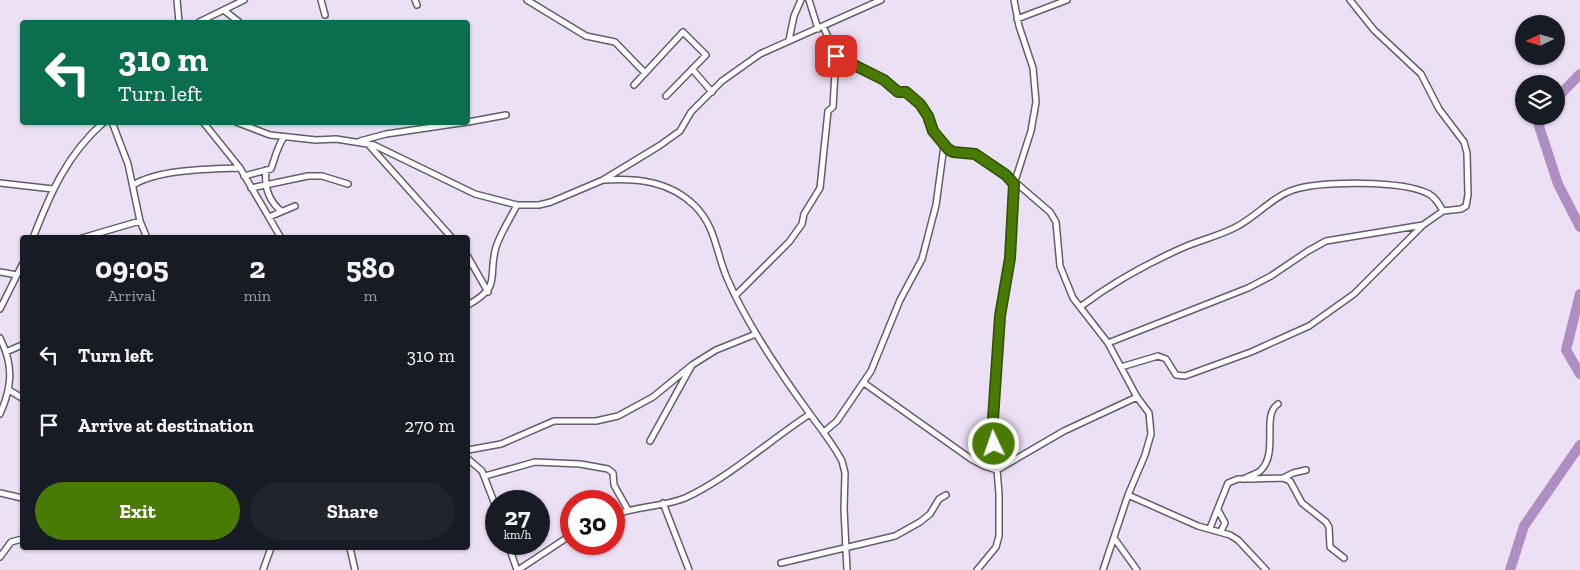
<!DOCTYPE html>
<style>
:root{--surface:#171b24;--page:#20242c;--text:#f1f3f6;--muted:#9ea1a6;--accent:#497a03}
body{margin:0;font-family:"Zilla Slab",serif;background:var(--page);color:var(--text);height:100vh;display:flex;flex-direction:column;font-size:19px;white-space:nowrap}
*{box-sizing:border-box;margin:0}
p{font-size:16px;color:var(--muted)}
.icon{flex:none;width:28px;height:28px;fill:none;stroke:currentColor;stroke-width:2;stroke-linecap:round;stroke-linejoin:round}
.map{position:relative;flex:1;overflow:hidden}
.drawer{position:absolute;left:20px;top:235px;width:450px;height:315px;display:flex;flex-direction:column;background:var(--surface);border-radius:5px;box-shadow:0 1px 4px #0004}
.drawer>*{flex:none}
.guide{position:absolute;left:20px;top:20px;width:450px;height:105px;border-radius:5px;box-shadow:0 1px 4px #0004;background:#0b6e4f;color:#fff;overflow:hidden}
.needle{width:32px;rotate:265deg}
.fabs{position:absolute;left:1515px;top:15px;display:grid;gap:10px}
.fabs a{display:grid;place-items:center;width:50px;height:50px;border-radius:50%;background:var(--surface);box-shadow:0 1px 4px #0004;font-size:25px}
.speed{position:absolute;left:485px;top:490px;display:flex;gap:10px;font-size:25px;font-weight:700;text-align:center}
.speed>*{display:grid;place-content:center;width:65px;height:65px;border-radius:50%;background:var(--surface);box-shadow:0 1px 4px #0004;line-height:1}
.speed small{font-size:12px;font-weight:400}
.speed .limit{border:8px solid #d22;background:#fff;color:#111}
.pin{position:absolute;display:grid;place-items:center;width:42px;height:42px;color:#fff;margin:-21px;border-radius:10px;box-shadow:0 2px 8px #0006}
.me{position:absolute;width:55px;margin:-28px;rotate:357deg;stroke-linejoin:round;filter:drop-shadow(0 0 4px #0008)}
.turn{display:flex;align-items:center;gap:18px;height:105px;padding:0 15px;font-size:22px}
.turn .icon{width:65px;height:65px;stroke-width:2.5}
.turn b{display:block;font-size:35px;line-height:42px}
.eta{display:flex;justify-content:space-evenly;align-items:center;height:85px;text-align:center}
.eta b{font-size:30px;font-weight:700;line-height:35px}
.cta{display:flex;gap:10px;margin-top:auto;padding:10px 15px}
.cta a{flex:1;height:58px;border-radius:30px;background:var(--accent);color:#fff;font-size:20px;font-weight:700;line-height:58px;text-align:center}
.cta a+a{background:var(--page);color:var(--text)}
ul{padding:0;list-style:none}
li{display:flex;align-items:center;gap:15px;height:70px;padding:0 15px}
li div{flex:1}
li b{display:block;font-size:19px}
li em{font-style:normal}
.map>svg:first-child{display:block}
</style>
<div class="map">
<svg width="1580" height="570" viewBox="0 0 1580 570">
<rect width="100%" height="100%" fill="#ece0f5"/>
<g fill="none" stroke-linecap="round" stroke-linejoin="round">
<!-- river -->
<path stroke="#ae8ec3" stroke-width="10" d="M 1556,99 L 1580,74
M 1540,116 L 1537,120 L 1558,184 L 1580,227
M 1580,294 L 1566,350 L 1580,374
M 1510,570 L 1524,526 L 1580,445"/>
<defs>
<path id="minor" d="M 177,0 L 179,22
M 321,0 L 325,15
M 415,0 L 417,5
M 527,0 L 586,36 L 615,42 L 645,73
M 809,0 L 818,29
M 225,11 L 239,22
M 1017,19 L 1067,0
M 199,22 L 244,0
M 823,26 L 836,55 L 884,80 L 898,92 L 906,93 L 920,104 L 928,116 L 933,131 L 946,146
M 789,40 L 794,16 L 801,0
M 692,69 L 712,92
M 634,85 L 683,32 L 706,55 L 666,96
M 112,122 L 128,164 L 140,221 L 147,238
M 203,122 L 240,168 L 281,238
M 236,122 L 270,135 L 316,140 L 336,139 L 374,145 L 475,194 L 517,205 L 539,205 L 551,202 L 603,180 L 659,146 L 680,131 L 691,112 L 722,81 L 760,54 L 881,0
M 468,122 L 506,115
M 360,141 L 386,134 L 467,122
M 368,144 L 452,238
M 266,170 C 264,187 268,200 281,211
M 244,176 L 271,169 C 275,158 277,147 284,137
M 604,180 C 637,178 670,181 695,206 C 716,227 716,253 727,278 C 747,325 780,373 810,414 C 821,429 833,444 842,461 L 845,473 L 844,509 L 847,570
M 0,183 L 53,189
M 133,185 C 159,169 210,169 240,168
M 251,188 L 308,176 L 322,176 L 348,184
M 269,217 L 295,206
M 33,238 C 50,194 67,154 104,122
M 82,238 L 140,221
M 468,257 L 488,292
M 0,272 L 17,275
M 736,295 L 789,242 L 802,224 L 804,214 L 820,188 L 828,111 L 833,107 L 836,55
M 468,305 C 503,285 487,279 496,247 C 501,232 510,219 517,205
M 1080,307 C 1112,283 1146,264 1182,248 C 1200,240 1219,236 1236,227 C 1256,217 1272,197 1293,190 C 1321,181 1403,180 1429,194 C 1436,198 1439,204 1443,211
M 0,309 L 22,265
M 0,338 C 14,366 12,387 0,414
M 1108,343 L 1248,288 L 1271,276 L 1308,251 L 1326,241 L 1423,225
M 6,352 L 22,345
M 1121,367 L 1158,356 L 1166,359 L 1176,375 L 1185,376 L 1251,352 L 1309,326 L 1354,294 L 1423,225 L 1443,211 L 1461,209 L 1466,206 L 1468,195 L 1467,153 L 1464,142 L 1439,109 L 1421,74 L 1374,30 L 1350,0
M 864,383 L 971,459 L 984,466 L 997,470 L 1064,431 L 1137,397
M 9,390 L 22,398
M 824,432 L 837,421 L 871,371 L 900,300 L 922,259 L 936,205 L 944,146 L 953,153 L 975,154 L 1007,175 L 1050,212 L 1056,222 L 1060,266 L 1073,298 L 1108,343 L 1137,397 L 1149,413 L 1151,434 L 1145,455 L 1128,495 L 1103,570
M 650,441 L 692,365 L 716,350 L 756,334
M 468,450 L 501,444 L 554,421 L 596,421 L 618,416 L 653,397 L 692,365
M 468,459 L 482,471 L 496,507
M 485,476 L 535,462 L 580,464 L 608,469 L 613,473 L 614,485 L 628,510
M 1283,478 L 1293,473 L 1306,470
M 1244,479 C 1248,476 1258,474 1261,470 C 1279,452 1261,415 1278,404
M 0,493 L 22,498
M 1128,495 L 1198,526 L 1230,535 L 1238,540 L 1266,570
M 663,503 L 689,570
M 1218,510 L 1225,523 L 1221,531
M 614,515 C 637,506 663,507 685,498 C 727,479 770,440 810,414
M 1210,528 L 1228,483 L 1238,479 L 1251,479 L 1283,478 L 1290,481 L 1302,503 L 1326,522 L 1329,527 L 1330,547 L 1344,558
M 1114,538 L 1137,570
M 508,544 L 517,570
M 350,548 L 355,570
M 0,557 L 11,542 L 22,539
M 781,563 L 895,536 L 920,522 L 930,514 L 939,499 L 946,495
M 263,570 L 271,548
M 518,570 L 571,535
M 977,570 L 996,547 L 999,536 L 999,494 L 993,419 L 1000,317 L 1010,258 L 1014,184 L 1031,131 L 1036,102 L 1033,68 L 1019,26 L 1014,0"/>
</defs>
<!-- minor casing -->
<use href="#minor" stroke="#665c6d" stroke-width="8"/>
<!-- minor -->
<use href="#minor" stroke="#fff" stroke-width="5"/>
</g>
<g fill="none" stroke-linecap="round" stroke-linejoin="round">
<defs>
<path id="route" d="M 836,56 L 884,80 L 898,92 L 906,92 L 920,104 L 928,116 L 933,131 L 948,149 L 953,152 L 975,154 L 1006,175 L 1014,184 L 1010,258 L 1000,316 L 993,419 L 994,444"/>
</defs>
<!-- route casing -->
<use href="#route" stroke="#2f4f02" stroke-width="12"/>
<!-- route -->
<use href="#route" stroke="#497a03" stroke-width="9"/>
</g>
</svg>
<div class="fabs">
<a><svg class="needle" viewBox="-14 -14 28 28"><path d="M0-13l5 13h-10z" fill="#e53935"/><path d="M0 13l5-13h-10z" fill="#9ea1a6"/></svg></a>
<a><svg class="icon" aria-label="layers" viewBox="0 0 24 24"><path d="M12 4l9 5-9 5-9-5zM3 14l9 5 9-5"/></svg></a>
</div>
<div class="speed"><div>27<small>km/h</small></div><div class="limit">30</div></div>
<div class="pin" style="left:836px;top:56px;background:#d93025"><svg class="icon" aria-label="arrive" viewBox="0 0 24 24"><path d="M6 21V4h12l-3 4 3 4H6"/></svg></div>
<svg class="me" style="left:994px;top:444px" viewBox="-20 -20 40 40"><circle r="17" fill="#497a03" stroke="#fff" stroke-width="3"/><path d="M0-11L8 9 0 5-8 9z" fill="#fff"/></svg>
<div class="guide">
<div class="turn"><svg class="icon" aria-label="left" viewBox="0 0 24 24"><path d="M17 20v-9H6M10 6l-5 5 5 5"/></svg><div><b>310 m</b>Turn left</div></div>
</div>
<section class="drawer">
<div class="eta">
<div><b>09:05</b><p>Arrival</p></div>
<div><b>2</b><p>min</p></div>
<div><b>580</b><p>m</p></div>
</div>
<ul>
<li><svg class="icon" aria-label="left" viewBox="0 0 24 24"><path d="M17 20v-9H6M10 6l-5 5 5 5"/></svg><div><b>Turn left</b></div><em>310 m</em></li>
<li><svg class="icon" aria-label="arrive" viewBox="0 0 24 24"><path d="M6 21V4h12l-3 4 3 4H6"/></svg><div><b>Arrive at destination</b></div><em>270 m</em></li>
</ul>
<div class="cta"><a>Exit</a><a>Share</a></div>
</section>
</div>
